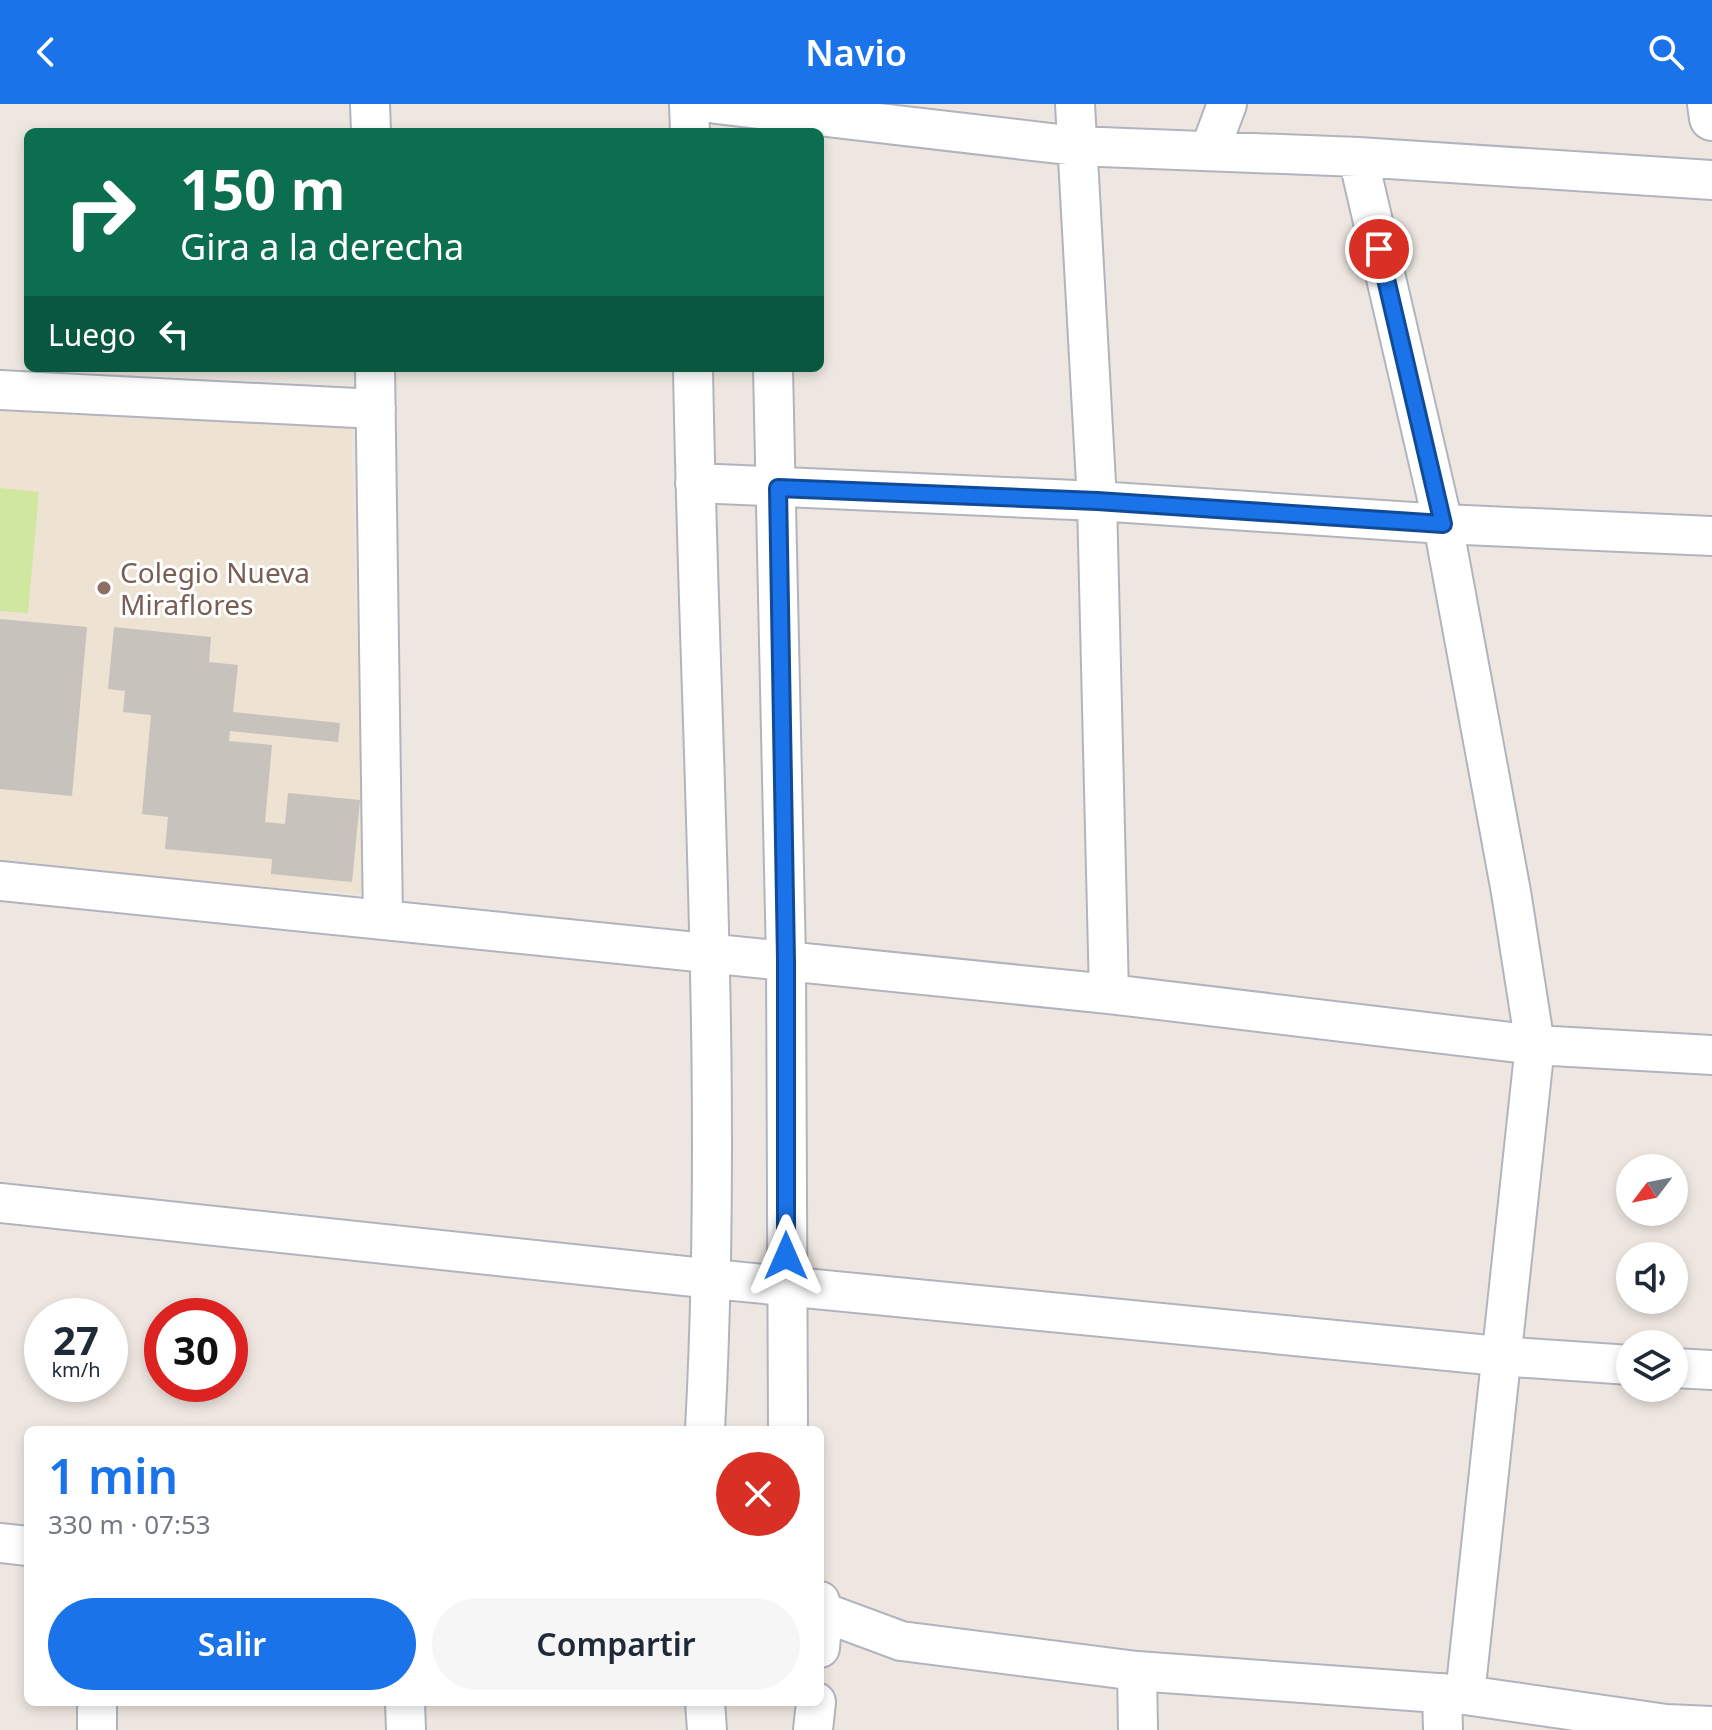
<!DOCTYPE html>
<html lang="es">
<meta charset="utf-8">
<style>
:root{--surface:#fff;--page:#f6f6f7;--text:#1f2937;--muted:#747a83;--accent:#1a73e8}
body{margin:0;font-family:"Noto Sans",sans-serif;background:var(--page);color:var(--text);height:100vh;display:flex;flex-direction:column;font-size:30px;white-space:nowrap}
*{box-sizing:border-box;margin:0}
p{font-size:26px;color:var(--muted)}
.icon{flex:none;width:44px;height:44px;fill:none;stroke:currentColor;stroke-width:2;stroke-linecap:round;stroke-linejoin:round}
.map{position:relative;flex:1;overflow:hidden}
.drawer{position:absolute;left:24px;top:1322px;width:800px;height:280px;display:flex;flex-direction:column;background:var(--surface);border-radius:12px;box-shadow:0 4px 12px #0003}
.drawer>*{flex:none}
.top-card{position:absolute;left:24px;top:24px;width:800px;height:244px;border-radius:12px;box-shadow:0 4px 12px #0003;background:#0b6e4f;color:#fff;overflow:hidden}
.needle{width:52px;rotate:238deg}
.buttons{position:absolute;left:1616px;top:1050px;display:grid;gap:16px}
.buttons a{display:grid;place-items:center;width:72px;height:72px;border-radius:50%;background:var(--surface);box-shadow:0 4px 12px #0003;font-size:40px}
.speed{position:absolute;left:24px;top:1194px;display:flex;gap:16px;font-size:40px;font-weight:700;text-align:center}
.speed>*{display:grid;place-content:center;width:104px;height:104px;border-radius:50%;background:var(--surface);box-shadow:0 4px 12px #0003;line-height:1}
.speed small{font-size:20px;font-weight:400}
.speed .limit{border:12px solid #d22;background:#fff;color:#111}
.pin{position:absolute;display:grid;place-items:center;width:68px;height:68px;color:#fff;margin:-34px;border:4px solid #fff;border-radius:50%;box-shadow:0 2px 8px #0007}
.me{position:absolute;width:88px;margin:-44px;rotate:0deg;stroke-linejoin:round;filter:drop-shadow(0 0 6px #0008)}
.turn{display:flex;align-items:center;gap:28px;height:168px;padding:0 24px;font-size:36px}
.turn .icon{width:104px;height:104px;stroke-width:2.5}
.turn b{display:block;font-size:56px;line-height:68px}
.then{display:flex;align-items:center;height:76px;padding:0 24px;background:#0003;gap:16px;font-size:30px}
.round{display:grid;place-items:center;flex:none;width:84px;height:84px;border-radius:42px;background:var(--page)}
.summary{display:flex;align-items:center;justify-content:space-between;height:136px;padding:0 24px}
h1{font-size:48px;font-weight:600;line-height:60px;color:var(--accent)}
.cta{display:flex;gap:16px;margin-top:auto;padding:16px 24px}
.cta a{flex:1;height:92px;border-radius:48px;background:var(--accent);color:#fff;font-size:32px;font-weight:600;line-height:92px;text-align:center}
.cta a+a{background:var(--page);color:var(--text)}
header{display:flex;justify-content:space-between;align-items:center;height:104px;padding:0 24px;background:var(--accent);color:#fff;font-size:36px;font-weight:600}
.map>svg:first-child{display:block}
</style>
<header><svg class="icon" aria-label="back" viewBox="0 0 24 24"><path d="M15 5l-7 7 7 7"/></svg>Navio<svg class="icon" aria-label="search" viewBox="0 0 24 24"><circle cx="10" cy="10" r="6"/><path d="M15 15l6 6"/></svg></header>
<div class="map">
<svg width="1712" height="1626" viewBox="0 0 1712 1626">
<rect width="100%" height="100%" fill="#eee7e1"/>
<!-- education -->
<path fill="#eee2d2" d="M 0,303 L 351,312 L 365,790 L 0,764 Z"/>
<!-- pitch -->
<path fill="#cfe79e" d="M 0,384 L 39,388 L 28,509 L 0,507 Z"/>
<!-- building -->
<path fill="#c7c2bc" d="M 0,515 L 87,523 L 72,692 L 0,685 Z
M 114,523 L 211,533 L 209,558 L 238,561 L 233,608 L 340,619 L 338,638 L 230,627 L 229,637 L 272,641 L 265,718 L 285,720 L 288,689 L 360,696 L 352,778 L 271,770 L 272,755 L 165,745 L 168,713 L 142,710 L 151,611 L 123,608 L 125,587 L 108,585 Z"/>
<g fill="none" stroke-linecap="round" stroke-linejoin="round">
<defs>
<path id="street" d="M 370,0 L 371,28
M 689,0 L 690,28
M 716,0 L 1076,42 L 1358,53 L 1712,76
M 1075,0 L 1097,397 L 1109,890
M 1210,46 L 1227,0
M 1358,53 L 1443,420 L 1511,788 L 1535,941 L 1465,1591
M 375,264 L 383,816
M 693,264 C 699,618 724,972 705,1326
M 773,264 L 786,856 L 788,1326
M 0,286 L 376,305
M 695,379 L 1097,397 L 1443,420 L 1712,432
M 0,777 L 1109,890 L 1535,941 L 1712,951
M 0,1099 L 713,1175 L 1499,1252 L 1630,1261
M 1674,1264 L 1712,1266
M 0,1439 L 28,1442
M 820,1497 L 823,1508 L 820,1544
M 820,1507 L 901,1537 L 1137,1567 L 1465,1591 L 1666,1620 L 1712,1622
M 1137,1567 L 1138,1626
M 1442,1589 L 1443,1626
M 97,1598 L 97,1626
M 405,1598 L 406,1626
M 705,1598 L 707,1626
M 813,1626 L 816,1598"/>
<path id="secondary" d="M 1710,0 L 1712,14"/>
</defs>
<!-- street casing -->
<use href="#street" stroke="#b1b4bd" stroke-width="42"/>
<!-- secondary casing -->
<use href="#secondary" stroke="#b1b4bd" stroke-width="48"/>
<!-- street -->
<use href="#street" stroke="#fff" stroke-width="38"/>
<!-- secondary -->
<use href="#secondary" stroke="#fff" stroke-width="44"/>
</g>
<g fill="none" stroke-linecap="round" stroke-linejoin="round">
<defs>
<path id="route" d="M 786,1152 L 786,856 L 778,384 L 1097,397 L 1443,420 L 1379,145"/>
</defs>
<!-- route casing -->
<use href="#route" stroke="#114b97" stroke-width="20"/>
<!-- route -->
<use href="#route" stroke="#1a73e8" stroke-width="14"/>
</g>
<!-- markers -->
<circle fill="#8d6e63" stroke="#fff" stroke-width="3" cx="104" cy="484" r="8"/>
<g text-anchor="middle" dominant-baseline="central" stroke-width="6" stroke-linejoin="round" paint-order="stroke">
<!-- education labels -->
<g font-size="28" fill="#785e54" stroke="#fff" text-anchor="start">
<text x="120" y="468">Colegio Nueva<tspan x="120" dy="32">Miraflores</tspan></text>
</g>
</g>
</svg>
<div class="buttons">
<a><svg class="needle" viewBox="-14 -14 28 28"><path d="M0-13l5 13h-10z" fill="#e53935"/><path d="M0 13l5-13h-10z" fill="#747a83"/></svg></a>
<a><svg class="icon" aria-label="sound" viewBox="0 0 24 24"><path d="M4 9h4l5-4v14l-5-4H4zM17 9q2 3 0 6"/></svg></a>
<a><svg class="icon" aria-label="layers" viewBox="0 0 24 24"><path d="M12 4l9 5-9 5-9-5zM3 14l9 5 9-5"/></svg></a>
</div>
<div class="speed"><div>27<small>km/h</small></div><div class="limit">30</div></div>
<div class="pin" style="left:1379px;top:145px;background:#d93025"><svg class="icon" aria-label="arrive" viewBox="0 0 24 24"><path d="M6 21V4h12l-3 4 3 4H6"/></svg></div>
<svg class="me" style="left:786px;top:1152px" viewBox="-20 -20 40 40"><path d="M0-17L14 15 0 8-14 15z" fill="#1a73e8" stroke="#fff" stroke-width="4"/></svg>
<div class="top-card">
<div class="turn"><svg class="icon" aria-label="right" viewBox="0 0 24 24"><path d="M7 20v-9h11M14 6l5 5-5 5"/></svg><div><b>150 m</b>Gira a la derecha</div></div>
<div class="then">Luego<svg class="icon" aria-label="left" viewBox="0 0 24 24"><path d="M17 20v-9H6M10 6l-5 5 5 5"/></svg></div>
</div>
<section class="drawer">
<div class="summary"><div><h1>1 min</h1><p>330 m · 07:53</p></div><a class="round" style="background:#d93025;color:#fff"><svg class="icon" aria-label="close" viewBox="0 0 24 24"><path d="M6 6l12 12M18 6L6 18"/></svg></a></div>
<div class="cta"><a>Salir</a><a>Compartir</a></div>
</section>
</div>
